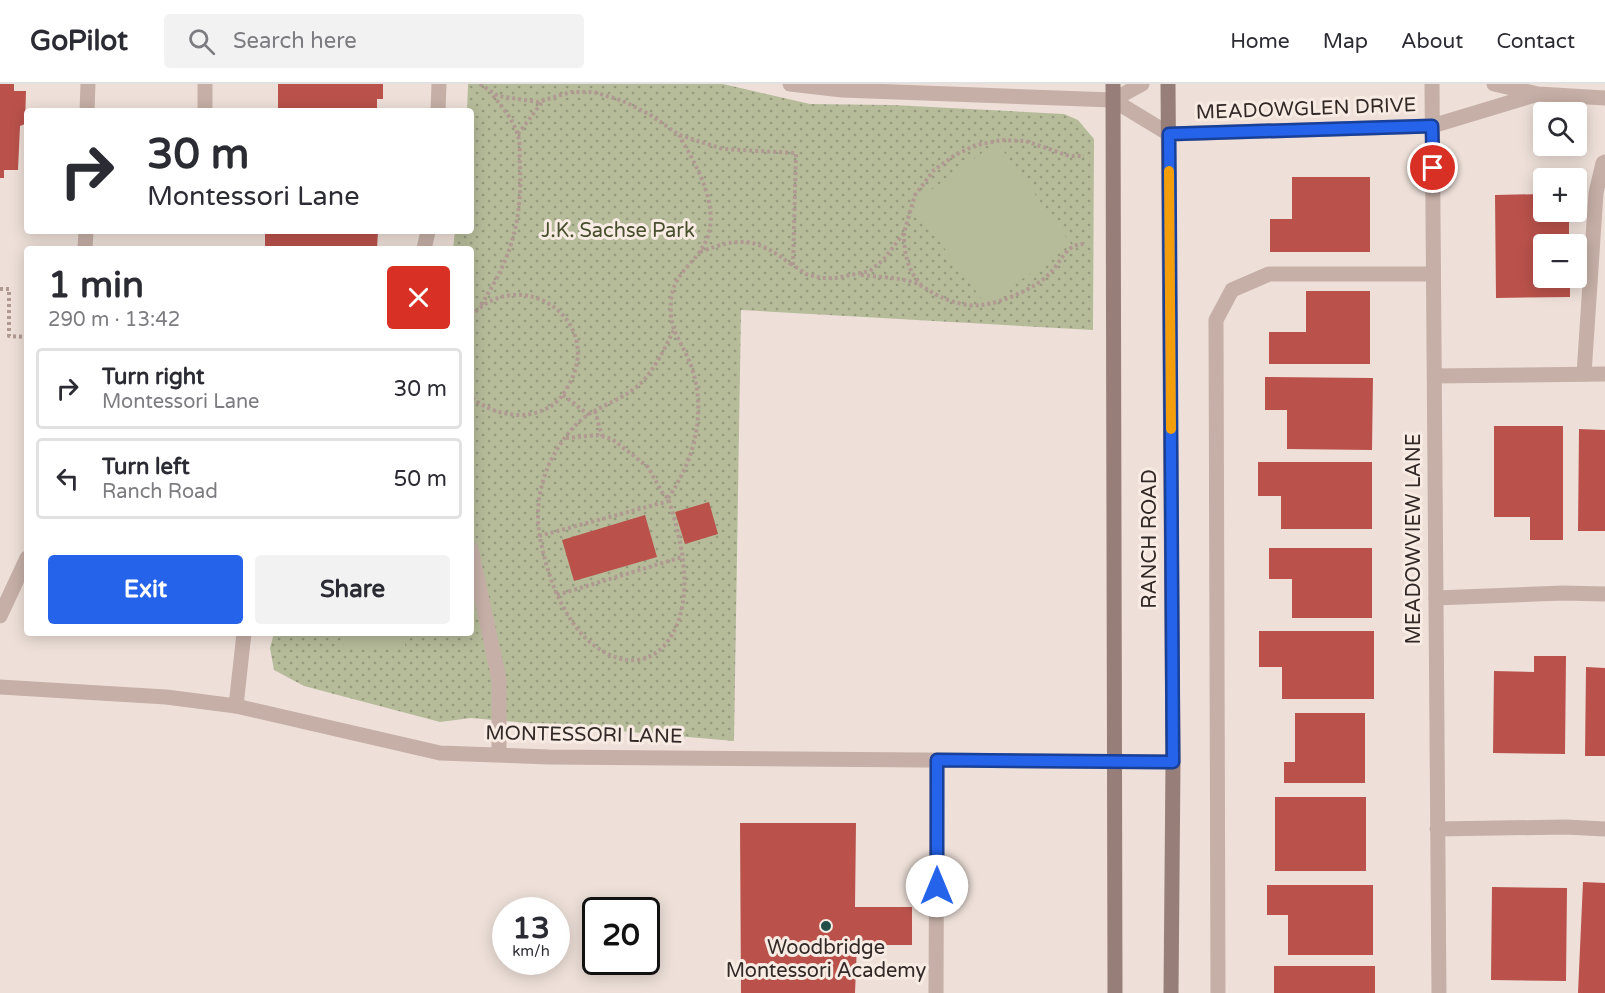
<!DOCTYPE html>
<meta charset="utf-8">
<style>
:root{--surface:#fff;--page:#f2f2f3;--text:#2b2b33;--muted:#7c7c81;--line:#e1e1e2;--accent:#2563eb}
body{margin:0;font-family:"Varela Round",sans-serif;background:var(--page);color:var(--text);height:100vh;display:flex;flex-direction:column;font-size:22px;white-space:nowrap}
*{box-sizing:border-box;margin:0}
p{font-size:20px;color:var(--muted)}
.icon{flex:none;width:33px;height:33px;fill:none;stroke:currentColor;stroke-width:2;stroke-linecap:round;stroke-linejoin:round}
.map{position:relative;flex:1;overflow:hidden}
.drawer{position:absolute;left:24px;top:162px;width:450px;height:390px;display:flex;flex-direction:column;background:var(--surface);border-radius:6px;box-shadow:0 3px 15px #0003}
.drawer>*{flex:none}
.banner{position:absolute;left:24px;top:24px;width:450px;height:126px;border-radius:6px;box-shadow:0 3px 15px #0003;background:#fff;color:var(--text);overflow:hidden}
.buttons{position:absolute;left:1533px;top:18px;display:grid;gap:12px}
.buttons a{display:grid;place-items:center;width:54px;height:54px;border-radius:6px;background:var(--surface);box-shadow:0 3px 15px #0003;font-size:30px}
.speed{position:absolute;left:492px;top:813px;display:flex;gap:12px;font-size:30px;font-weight:700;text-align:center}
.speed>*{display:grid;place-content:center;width:78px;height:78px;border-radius:50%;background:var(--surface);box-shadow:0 3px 15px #0003;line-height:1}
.speed small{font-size:15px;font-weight:400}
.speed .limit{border:3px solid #111;border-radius:9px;background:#fff;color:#111}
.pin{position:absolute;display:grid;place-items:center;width:51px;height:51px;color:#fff;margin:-26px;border:3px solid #fff;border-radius:50%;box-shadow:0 2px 6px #0007}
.me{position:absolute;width:66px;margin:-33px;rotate:0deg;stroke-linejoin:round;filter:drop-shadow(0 0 4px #0008)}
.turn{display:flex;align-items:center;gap:21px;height:126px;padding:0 24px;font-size:27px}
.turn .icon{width:78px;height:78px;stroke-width:2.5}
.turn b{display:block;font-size:42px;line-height:51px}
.round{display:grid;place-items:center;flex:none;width:63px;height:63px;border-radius:6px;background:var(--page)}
.summary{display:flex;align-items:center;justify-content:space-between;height:102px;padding:0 24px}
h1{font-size:36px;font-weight:700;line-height:45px}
.button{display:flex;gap:12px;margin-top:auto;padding:12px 24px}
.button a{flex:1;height:69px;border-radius:6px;background:var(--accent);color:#fff;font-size:24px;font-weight:700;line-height:69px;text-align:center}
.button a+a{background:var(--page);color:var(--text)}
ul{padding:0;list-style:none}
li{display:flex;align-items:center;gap:18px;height:81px;margin:0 12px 9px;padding:0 12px;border:3px solid var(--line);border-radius:6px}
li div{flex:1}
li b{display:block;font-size:22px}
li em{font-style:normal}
header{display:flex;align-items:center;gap:36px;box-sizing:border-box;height:84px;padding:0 30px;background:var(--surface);border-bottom:2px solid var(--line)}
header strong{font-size:28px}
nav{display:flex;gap:33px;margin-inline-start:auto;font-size:21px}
.search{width:420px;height:54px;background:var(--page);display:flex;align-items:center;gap:15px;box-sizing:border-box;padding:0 21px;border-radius:6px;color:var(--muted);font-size:22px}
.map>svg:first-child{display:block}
</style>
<header>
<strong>GoPilot</strong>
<div class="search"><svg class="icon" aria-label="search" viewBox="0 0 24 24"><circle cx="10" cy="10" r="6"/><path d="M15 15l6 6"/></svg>Search here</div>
<nav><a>Home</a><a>Map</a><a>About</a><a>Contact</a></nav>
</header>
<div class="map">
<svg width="1605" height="909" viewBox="0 0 1605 909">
<defs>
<pattern id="park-dots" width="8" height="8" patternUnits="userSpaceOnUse" patternTransform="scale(1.5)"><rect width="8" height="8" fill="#b6bc9a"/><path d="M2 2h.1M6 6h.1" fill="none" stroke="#95997d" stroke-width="1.8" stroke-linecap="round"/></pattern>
</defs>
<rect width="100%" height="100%" fill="#eee0d9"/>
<!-- park -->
<path fill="url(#park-dots)" d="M 468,0 L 723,0 L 810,20 L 893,21 L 1064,30 L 1078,36 L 1094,55 L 1093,246 L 741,226 L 734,657 L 471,634 L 440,638 L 304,602 L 274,586 L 270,564 L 274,549 L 471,549 L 471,165 L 453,165 L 455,147 L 471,147 L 471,27 L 467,27 Z"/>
<!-- pitch -->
<path fill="#b6bc9a" d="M 997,58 L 1071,160 L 986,221 L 912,120 Z
M 344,549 L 405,549 L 405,563 L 344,564 Z"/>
<!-- building -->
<path fill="#ba524b" d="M 0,0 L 14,0 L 14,7 L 26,7 L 25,40 L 20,42 L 18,86 L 4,86 L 4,94 L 0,94 Z
M 278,0 L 383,0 L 383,15 L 377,15 L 377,27 L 278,27 Z
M 1292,93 L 1370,93 L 1370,168 L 1270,168 L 1270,135 L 1292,135 Z
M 1544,110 L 1544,128 L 1569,128 L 1569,160 L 1544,160 L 1544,194 L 1570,194 L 1570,213 L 1496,214 L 1495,111 Z
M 271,147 L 378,147 L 377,165 L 265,165 L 265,150 L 271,150 Z
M 1306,207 L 1370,207 L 1370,280 L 1269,280 L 1269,248 L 1306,248 Z
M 1265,293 L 1373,294 L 1372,366 L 1287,365 L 1287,326 L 1265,326 Z
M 1494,342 L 1563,342 L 1563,456 L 1530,456 L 1530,433 L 1494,433 Z
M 1579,345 L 1605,346 L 1605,447 L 1578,447 Z
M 1258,378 L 1372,378 L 1372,445 L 1281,445 L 1281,412 L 1258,412 Z
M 709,418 L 718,450 L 685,460 L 675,428 Z
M 645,431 L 657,473 L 574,497 L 562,456 Z
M 1269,464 L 1372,464 L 1372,534 L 1292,534 L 1292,495 L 1269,495 Z
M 1259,547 L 1374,547 L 1374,615 L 1282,615 L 1282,583 L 1259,583 Z
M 1534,572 L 1566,572 L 1565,670 L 1493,669 L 1494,587 L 1534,588 Z
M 1586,583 L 1605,584 L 1605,672 L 1585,672 Z
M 1295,629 L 1365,629 L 1365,699 L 1284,699 L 1284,678 L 1295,678 Z
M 1275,713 L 1366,713 L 1366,787 L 1275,787 Z
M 740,739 L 856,739 L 855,823 L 912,823 L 912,861 L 857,861 L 855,909 L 741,909 Z
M 1583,798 L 1605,799 L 1605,909 L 1578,909 Z
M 1267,801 L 1373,801 L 1373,871 L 1288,871 L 1288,831 L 1267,831 Z
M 1492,803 L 1567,804 L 1566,897 L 1491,896 Z
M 1274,882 L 1375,882 L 1375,909 L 1274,909 Z"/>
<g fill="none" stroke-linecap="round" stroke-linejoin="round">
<!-- path -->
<path stroke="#b09991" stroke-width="4" stroke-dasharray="3 3" stroke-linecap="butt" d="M 480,0 L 498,12 L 538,18 L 571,8 L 594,8 L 623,17 L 649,30 L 679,51 L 723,65 L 796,69 L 793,181 L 806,190 L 821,194 L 836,194 L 870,187 L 884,175 L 904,149 L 915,111 L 934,86 L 955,71 L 976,61 L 1002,56 L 1026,57 L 1069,72 L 1084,72
M 518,50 L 543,17
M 904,149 C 904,168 907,186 921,200
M 700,168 C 741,152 757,154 792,181
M 861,191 C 878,193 896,193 912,198 C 923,201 931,209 941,213 C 952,218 969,223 981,221 C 1001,219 1034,205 1048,191 C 1061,180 1065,159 1085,160
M 0,205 L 9,205 L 9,252 L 27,253
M 481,221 C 512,173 522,137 520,81 C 519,71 521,58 517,49 C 513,35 501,22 492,10
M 471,232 C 523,177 608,239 567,304 C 559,319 548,326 531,330 C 511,334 486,326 471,313
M 563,311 L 589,331
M 595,327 L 602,352
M 566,354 L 598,351 L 612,355 L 648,383 L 663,410 L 668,414 C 681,454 693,503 676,543 C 658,583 623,585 591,559 C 571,543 555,510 548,486 C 539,456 534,431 542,401 C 548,375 567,345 589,330 C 607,319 628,313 643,297 C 656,283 665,263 674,246
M 668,414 C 697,373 709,319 687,272 C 676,249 669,243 671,216 C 673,195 686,185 698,170 C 728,133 698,85 679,51
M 539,452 L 669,417
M 557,511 L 682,473"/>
<!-- service -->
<path stroke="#c5afa6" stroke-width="15" d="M 87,27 L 88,0
M 205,27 L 205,0
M 85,165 L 86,147
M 1584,290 L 1596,109 L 1603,79 L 1605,78
M 471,465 L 499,595 L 499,671
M 1436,514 L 1563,509 L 1605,510
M 0,532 L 27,474
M 0,603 L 166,613 L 236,622 L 440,669 L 549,673 L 1173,678
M 936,909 L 937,676
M 1218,909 L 1216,236 L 1232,206 L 1269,190 L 1433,190"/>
<!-- minor -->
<path stroke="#c5afa6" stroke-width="15" d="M 790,0 L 842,6 L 1113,16 L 1169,50 L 1432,42 L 1538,10 L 1494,0
M 1432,0 L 1439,909
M 1538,10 L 1605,14
M 1113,16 L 1142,0
M 438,27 L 439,0
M 424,165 L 428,147
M 1434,292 L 1605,290
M 236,622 L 244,549
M 1437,745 L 1565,743 L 1605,745"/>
<!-- secondary -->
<path stroke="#987e78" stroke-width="15" d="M 1113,0 L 1115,909
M 1168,0 L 1173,678 L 1171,909"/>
</g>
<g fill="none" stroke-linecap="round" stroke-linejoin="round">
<defs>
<path id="route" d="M 937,802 L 937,676 L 1173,678 L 1169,50 L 1432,42 L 1433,84"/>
</defs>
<!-- route casing -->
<use href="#route" stroke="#184099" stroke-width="15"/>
<!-- route -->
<use href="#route" stroke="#2563eb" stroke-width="10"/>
<!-- slow -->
<path stroke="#f59e0b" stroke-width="10" d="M 1169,87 L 1171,345"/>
</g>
<!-- markers -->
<circle fill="#204f4a" stroke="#f7ebe4" stroke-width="2" cx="826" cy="842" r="6"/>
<g text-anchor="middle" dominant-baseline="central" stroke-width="6" stroke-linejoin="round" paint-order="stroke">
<!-- street labels -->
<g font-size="20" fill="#322826" stroke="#f7ebe4">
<text transform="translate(1306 25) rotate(-2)">MEADOWGLEN DRIVE</text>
<text transform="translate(1150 455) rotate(-90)">RANCH ROAD</text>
<text transform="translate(1414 455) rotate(-90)">MEADOWVIEW LANE</text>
<text transform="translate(584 651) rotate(1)">MONTESSORI LANE</text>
</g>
<!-- park labels -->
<g font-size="20" fill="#474e2c" stroke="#f7ebe4">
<text x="618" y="147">J.K. Sachse Park</text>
</g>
<!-- poi labels -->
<g font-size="20" fill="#322826" stroke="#f7ebe4">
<text x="826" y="864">Woodbridge<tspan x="826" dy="23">Montessori Academy</tspan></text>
</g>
</g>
</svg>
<div class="buttons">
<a><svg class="icon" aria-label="search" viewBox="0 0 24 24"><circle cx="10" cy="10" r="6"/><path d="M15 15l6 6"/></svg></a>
<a>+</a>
<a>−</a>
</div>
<div class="speed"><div>13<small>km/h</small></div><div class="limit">20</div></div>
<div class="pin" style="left:1433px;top:84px;background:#d93025"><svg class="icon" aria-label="arrive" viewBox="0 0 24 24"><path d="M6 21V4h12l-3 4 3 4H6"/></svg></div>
<svg class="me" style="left:937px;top:802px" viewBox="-20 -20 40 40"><circle r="19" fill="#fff"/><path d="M0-13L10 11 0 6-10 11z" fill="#2563eb"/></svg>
<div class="banner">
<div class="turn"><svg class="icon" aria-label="right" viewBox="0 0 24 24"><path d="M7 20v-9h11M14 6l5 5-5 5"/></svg><div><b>30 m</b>Montessori Lane</div></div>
</div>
<section class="drawer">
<div class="summary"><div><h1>1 min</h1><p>290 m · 13:42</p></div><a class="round" style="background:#d93025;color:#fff"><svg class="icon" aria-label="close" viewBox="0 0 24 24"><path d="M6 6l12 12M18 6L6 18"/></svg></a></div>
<ul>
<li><svg class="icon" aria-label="right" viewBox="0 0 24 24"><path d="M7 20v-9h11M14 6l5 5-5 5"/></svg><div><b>Turn right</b><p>Montessori Lane</p></div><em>30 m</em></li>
<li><svg class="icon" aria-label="left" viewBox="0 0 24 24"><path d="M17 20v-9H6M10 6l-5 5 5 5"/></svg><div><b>Turn left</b><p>Ranch Road</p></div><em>50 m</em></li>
</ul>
<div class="button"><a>Exit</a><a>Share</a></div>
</section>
</div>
